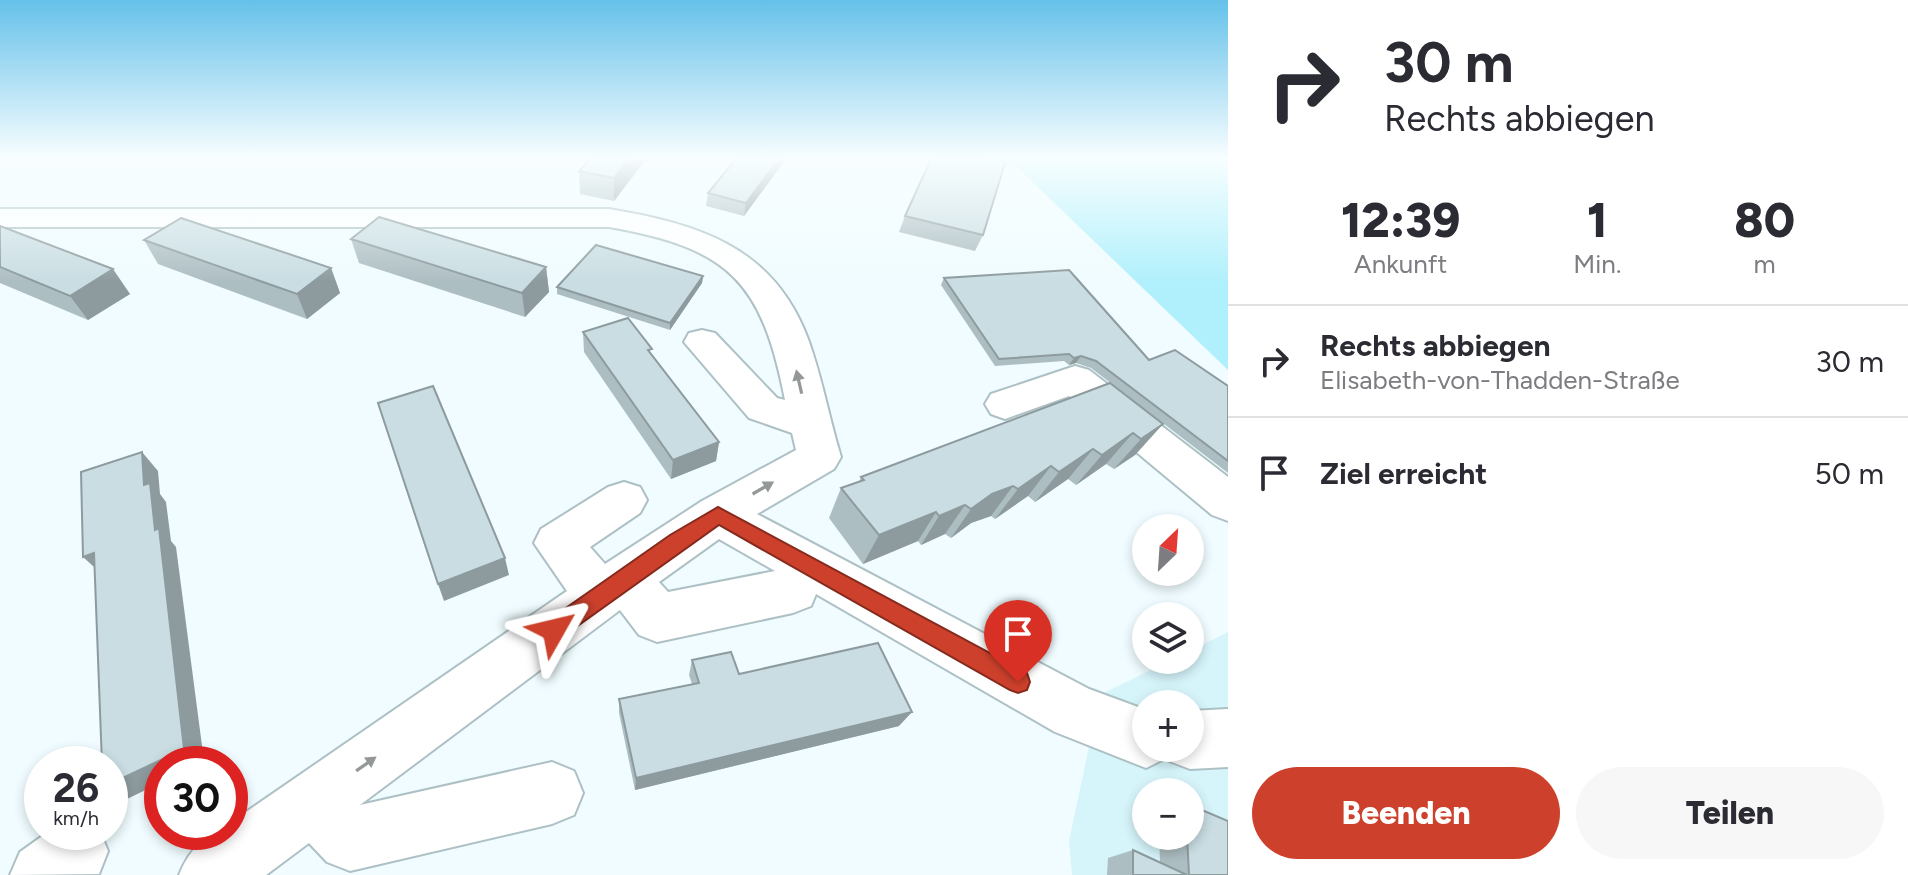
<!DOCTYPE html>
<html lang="de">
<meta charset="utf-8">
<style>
:root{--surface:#fff;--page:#f7f7f7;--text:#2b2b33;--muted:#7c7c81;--line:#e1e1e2;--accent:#cd412c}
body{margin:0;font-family:Figtree,sans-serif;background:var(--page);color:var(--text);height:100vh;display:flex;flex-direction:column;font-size:30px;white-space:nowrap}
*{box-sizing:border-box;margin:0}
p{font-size:26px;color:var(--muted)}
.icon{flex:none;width:44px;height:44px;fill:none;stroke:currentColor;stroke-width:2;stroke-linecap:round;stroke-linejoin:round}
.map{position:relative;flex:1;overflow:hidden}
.sheet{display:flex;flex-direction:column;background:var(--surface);width:680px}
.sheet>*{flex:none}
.top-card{background:#fff;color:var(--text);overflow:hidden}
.needle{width:52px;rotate:25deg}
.buttons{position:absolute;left:1132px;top:514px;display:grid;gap:16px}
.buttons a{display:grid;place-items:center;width:72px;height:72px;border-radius:50%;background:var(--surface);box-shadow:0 4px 12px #0003;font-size:40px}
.speed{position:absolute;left:24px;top:746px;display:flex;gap:16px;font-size:40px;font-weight:700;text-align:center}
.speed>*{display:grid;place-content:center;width:104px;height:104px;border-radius:50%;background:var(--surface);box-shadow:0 4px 12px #0003;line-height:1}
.speed small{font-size:20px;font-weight:400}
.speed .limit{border:12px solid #d22;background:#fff;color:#111}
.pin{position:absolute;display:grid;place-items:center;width:68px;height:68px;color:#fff;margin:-82px -34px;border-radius:50% 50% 50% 0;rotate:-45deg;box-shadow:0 0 8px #0007}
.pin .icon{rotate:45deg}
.me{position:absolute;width:88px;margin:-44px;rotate:53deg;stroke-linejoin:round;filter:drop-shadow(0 0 6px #0008)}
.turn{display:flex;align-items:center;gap:28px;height:168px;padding:0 24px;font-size:36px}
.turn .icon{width:104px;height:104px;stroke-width:2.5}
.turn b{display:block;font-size:56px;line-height:68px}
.eta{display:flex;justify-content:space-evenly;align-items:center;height:136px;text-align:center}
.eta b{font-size:48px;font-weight:800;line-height:56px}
.action{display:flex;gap:16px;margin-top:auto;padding:16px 24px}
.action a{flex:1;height:92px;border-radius:48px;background:var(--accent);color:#fff;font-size:32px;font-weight:800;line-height:92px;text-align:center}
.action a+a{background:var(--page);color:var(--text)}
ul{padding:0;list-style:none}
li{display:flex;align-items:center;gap:24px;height:112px;padding:0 24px;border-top:2px solid var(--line)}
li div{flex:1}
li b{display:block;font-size:30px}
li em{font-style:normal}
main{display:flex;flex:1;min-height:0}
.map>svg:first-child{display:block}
</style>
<main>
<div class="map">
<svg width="1228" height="875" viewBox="0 0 1228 875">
<rect width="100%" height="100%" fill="#f0fcff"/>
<!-- built -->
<path fill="#d6f5fb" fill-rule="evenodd" d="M 1228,632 L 1228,875 L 1072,875 L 1069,841 L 1100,695 L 1171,660 L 1190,660 L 1190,651 ZM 1146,704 L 1190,704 L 1190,748 L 1146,748 ZM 1146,792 L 1190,792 L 1190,836 L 1146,836 Z"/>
<!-- green -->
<path fill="#b0f0fc" d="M 967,159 L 1228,159 L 1228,370 L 1018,168 Z"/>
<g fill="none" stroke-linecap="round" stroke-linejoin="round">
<defs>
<path id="minor" d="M 0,209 L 609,209 C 698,224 773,246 808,339 C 822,377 829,418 841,457 L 834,469 L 757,514 L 1089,689 L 1146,710 L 1146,748 L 1190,748 L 1190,711 L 1228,709 L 1228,767 L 1190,769 L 1169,761 L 1168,757 L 1146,768 L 1055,732 L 816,594 L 811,606 L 793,613 L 657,642 L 639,635 L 620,610 L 360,805 L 552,762 L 574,771 L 583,793 L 574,815 L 552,824 L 350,871 L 327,862 L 309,843 L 266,875 L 179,875 C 188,853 203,832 230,832 L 230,823 L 567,591 L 534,543 L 541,529 L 608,487 L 624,482 L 640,487 L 647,500 L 640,513 L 590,547 L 605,564 L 702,501 L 796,450 L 792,433 L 749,418 L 684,342 L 689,333 L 702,330 L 715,333 L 777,398 L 785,400 C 762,281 729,248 609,227 L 0,227 ZM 719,539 L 775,571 L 668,592 L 659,582 Z
M 1075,366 L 1089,370 L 1228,477 L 1228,521 L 1212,515 L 1069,396 L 1005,419 L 991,414 L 985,404 L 991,394 Z
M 48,832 L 100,832 L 108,851 L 99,874 L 10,875 L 20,852 Z"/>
</defs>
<!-- minor casing -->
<use href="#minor" stroke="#adc1c5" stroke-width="4"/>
<!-- minor -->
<use href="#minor" fill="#fff" fill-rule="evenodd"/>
</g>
<!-- wall -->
<path fill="#adbec2" d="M 590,159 L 646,159 L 614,201 L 580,194 L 579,171 Z
M 736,159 L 786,159 L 744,216 L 706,206 L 708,193 Z
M 905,216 L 983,235 L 975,251 L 899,232 Z
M 0,226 L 130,294 L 88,320 L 0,283 Z
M 351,239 L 546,267 L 549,292 L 525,317 L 359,263 Z
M 144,240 L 331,268 L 340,293 L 307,319 L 158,264 Z
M 703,276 L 702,283 L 670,330 L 557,294 L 557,287 Z
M 944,278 L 1149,360 L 1228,386 L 1228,473 L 1091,368 L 1076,363 L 1069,365 L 1064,361 L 995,366 L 941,285 Z
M 583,332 L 651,355 L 719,442 L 716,461 L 671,479 L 584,352 Z
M 1163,424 L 1135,455 L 1114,469 L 1106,464 L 1076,485 L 1068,479 L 1035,502 L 1028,496 L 995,519 L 991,516 L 971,523 L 951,538 L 945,534 L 921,545 L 918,541 L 863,564 L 829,518 L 841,488 L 859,482 L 861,477 Z
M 692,660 L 739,674 L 899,726 L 635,790 L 619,713 L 619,699 L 692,684 L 689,675 Z
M 1159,836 L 1190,836 L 1228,875 L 1107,875 L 1108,858 L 1133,850 L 1160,862 Z"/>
<!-- shaded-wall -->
<path fill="#8d9b9e" d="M 629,159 L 646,159 L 614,201 L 614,178 Z
M 779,159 L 786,159 L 744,216 L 746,203 Z
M 546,267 L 549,292 L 525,317 L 522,293 Z
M 331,268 L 340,293 L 307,319 L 297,294 Z
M 113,269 L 130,294 L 88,320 L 70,296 Z
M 703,276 L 702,283 L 670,330 L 670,323 Z
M 1081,356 L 1076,363 L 1069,365 L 1074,358 Z
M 1163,424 L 1135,455 L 1114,469 L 1141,439 Z
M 1133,433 L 1106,464 L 1076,485 L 1102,455 Z
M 719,442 L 716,461 L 671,479 L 673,460 Z
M 1093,449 L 1068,479 L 1035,502 L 1059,472 Z
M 142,452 L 158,471 L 160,494 L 166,502 L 171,541 L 176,547 L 204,761 L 198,764 L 162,764 L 162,782 L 127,799 L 110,791 L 110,784 L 155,530 L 144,485 Z
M 1051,466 L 1028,496 L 995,519 L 1018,489 Z
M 1013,486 L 991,516 L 971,523 L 951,538 L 971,509 L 992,494 Z
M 965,505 L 945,534 L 921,545 L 939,516 Z
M 936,512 L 918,541 L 863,564 L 879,535 Z
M 94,553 L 103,575 L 83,557 Z
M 505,558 L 509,575 L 444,601 L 438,584 Z
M 912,712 L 899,726 L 635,790 L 636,778 Z"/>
<!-- building -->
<path fill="#c9dde2" stroke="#8d9b9e" stroke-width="2" d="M 590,159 L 629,159 L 614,178 L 579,171 Z
M 736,159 L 779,159 L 746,203 L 708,193 Z
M 931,159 L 1006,160 L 983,235 L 905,216 Z
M 379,217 L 546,267 L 522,293 L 351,239 Z
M 181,218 L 331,268 L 297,294 L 144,240 Z
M 0,226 L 113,269 L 70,296 L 0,267 Z
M 596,245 L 703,276 L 670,323 L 557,287 Z
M 1069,270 L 1149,360 L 1175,350 L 1228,386 L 1228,461 L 1096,361 L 1081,356 L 1074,358 L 1069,354 L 999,359 L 944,278 Z
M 628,318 L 652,349 L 648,350 L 719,442 L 673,460 L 583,332 Z
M 1110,383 L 1163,424 L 1141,439 L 1133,433 L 1102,455 L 1093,449 L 1059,472 L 1051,466 L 1018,489 L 1013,486 L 992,494 L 971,509 L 965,505 L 939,516 L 936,512 L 879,535 L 841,488 L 864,480 L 861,477 Z
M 433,386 L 505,558 L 438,584 L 378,403 Z
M 142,452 L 144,485 L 150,483 L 155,530 L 159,528 L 184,749 L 110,784 L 110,764 L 102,764 L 94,553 L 83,557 L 81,472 Z
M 878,643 L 912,712 L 636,778 L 619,699 L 699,683 L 692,660 L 731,652 L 739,674 Z
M 1190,805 L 1228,821 L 1228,875 L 1189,875 L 1187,836 L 1190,836 Z
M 1133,850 L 1187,875 L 1133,875 Z"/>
<!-- one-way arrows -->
<defs><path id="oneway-solid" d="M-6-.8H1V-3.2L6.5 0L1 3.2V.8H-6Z" transform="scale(2)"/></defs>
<g fill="#949898">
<use href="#oneway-solid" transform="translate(799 382) rotate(-103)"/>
<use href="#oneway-solid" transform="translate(763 488) rotate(-30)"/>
<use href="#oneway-solid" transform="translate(366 764) rotate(-35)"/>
</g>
<!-- sky -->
<linearGradient id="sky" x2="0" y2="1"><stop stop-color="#65c1ea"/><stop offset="0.56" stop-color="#f8feff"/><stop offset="1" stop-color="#f8feff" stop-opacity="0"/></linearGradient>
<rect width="1228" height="282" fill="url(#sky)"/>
<!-- route -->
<path fill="#cd412c" stroke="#852a1d" stroke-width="2" d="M 718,507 L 1027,673 L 1030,682 L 1027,690 L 1018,693 L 1010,690 L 719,525 L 562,637 L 554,640 L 546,637 L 542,630 L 546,622 L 670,535 Z"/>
</svg>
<div class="buttons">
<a><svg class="needle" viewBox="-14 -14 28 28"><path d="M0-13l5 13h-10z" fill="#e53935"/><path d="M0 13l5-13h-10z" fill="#7c7c81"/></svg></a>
<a><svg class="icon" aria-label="layers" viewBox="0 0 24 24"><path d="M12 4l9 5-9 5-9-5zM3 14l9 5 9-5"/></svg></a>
<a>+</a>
<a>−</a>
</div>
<div class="speed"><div>26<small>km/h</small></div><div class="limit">30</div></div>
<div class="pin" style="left:1018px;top:682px;background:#d93025"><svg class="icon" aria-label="arrive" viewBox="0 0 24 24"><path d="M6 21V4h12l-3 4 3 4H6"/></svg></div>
<svg class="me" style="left:554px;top:630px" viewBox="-20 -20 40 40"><path d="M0-17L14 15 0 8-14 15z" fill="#cd412c" stroke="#fff" stroke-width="4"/></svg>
</div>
<section class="sheet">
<div class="top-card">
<div class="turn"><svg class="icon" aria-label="right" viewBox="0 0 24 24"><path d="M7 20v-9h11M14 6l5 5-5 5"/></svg><div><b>30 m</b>Rechts abbiegen</div></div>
</div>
<div class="eta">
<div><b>12:39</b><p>Ankunft</p></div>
<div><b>1</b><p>Min.</p></div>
<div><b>80</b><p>m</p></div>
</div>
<ul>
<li><svg class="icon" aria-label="right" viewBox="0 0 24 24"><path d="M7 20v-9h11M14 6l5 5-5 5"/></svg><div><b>Rechts abbiegen</b><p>Elisabeth-von-Thadden-Straße</p></div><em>30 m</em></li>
<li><svg class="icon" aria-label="arrive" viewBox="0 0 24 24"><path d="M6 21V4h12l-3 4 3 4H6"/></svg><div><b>Ziel erreicht</b></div><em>50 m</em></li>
</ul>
<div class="action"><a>Beenden</a><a>Teilen</a></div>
</section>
</main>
